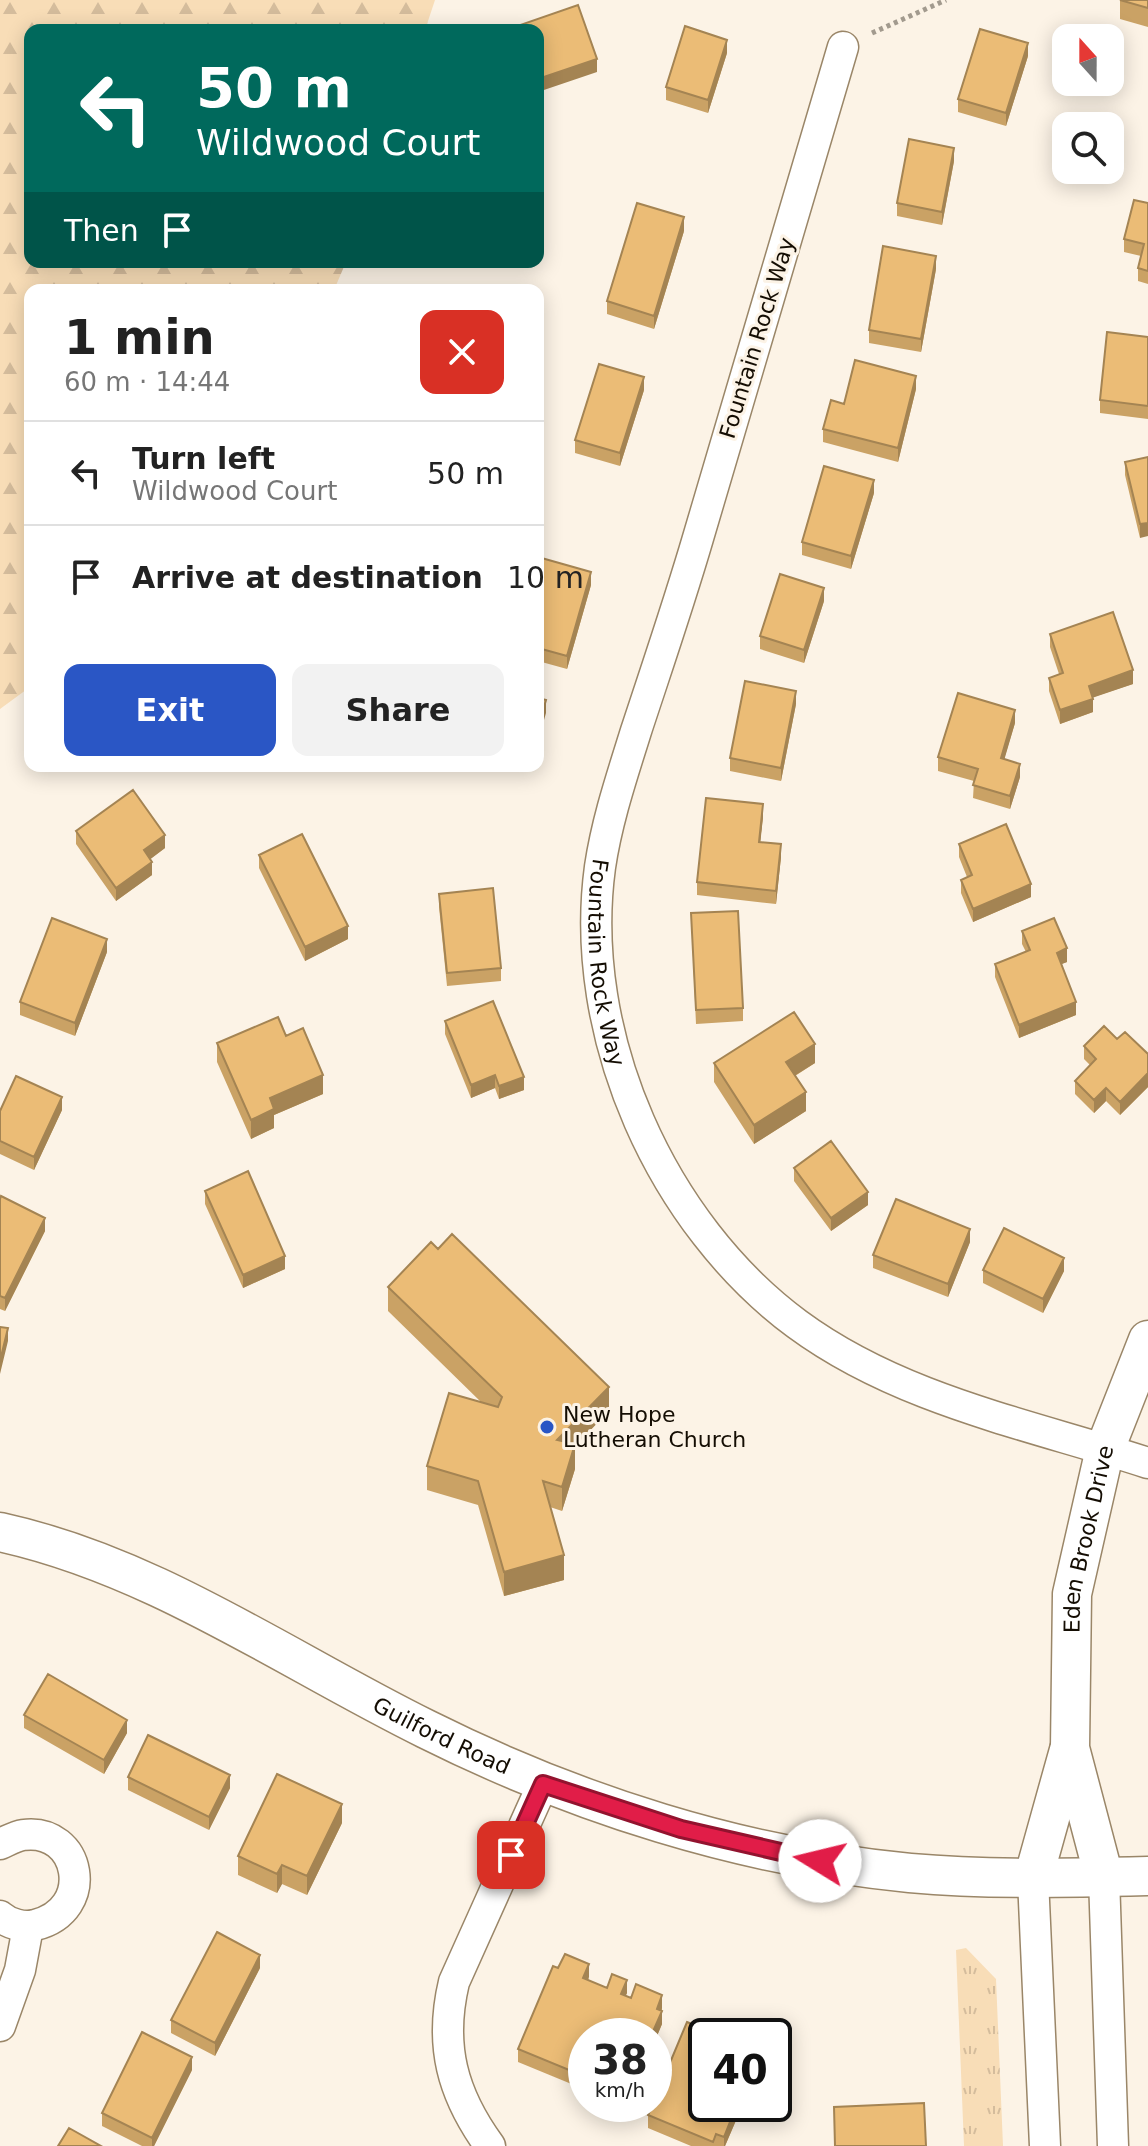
<!DOCTYPE html>
<meta charset="utf-8">
<style>
:root{--surface:#fff;--page:#f2f2f2;--text:#222;--muted:#767676;--line:#e0e0e0;--accent:#2a56c5}
body{margin:0;font-family:"DejaVu Sans",sans-serif;background:var(--page);color:var(--text);height:100vh;display:flex;flex-direction:column;font-size:30px;white-space:nowrap}
*{box-sizing:border-box;margin:0}
p{font-size:26px;color:var(--muted)}
.icon{flex:none;width:44px;height:44px;fill:none;stroke:currentColor;stroke-width:2;stroke-linecap:round;stroke-linejoin:round}
.map{position:relative;flex:1;overflow:hidden}
.sheet{position:absolute;left:24px;top:284px;width:520px;height:488px;display:flex;flex-direction:column;background:var(--surface);border-radius:16px;box-shadow:0 4px 20px #0003}
.sheet>*{flex:none}
.banner{position:absolute;left:24px;top:24px;width:520px;height:244px;border-radius:16px;box-shadow:0 4px 20px #0003;background:#00695c;color:#fff;overflow:hidden}
.needle{width:52px;rotate:339deg}
.buttons{position:absolute;left:1052px;top:24px;display:grid;gap:16px}
.buttons a{display:grid;place-items:center;width:72px;height:72px;border-radius:16px;background:var(--surface);box-shadow:0 4px 20px #0003;font-size:40px}
.speed{position:absolute;left:568px;top:2018px;display:flex;gap:16px;font-size:40px;font-weight:700;text-align:center}
.speed>*{display:grid;place-content:center;width:104px;height:104px;border-radius:50%;background:var(--surface);box-shadow:0 4px 20px #0003;line-height:1}
.speed small{font-size:20px;font-weight:400}
.speed .limit{border:4px solid #111;border-radius:12px;background:#fff;color:#111}
.pin{position:absolute;display:grid;place-items:center;width:68px;height:68px;color:#fff;margin:-34px;border-radius:16px;box-shadow:0 4px 12px #0006}
.me{position:absolute;width:88px;margin:-44px;rotate:279deg;stroke-linejoin:round;filter:drop-shadow(0 0 6px #0008)}
.turn{display:flex;align-items:center;gap:28px;height:168px;padding:0 40px;font-size:36px}
.turn .icon{width:104px;height:104px;stroke-width:2.5}
.turn b{display:block;font-size:56px;line-height:68px}
.then{display:flex;align-items:center;height:76px;padding:0 40px;background:#0003;gap:16px;font-size:30px}
.round{display:grid;place-items:center;flex:none;width:84px;height:84px;border-radius:16px;background:var(--page)}
.overview{display:flex;align-items:center;justify-content:space-between;height:136px;padding:0 40px}
h1{font-size:48px;font-weight:700;line-height:60px}
.action{display:flex;gap:16px;margin-top:auto;padding:16px 40px}
.action a{flex:1;height:92px;border-radius:16px;background:var(--accent);color:#fff;font-size:32px;font-weight:700;line-height:92px;text-align:center}
.action a+a{background:var(--page);color:var(--text)}
ul{padding:0;list-style:none}
li{display:flex;align-items:center;gap:24px;height:104px;padding:0 40px;border-top:2px solid var(--line)}
li div{flex:1}
li b{display:block;font-size:30px}
li em{font-style:normal}
.map>svg:first-child{display:block}
</style>
<div class="map">
<svg width="1148" height="2146" viewBox="0 0 1148 2146">
<defs>
<pattern id="grass-tufts" width="24" height="20" patternUnits="userSpaceOnUse" patternTransform="scale(2)"><rect width="24" height="20" fill="#f8ddb7"/><path d="M3 7l-1-3M5 7V3M7 7l1-3M15 17l-1-3M17 17v-4M19 17l1-3" fill="none" stroke="#d4bc9c"/></pattern>
<pattern id="forest-firs" width="22" height="20" patternUnits="userSpaceOnUse" patternTransform="scale(2)"><rect width="22" height="20" fill="#f8ddb7"/><path d="M5 1l3.5 6h-7zM16 11l3.5 6h-7z" fill="#d4bc9c"/></pattern>
</defs>
<rect width="100%" height="100%" fill="#fcf3e6"/>
<!-- grass -->
<path fill="url(#grass-tufts)" d="M 966,1948 L 996,1979 L 1003,2146 L 964,2146 L 956,1950 Z"/>
<!-- forest -->
<path fill="url(#forest-firs)" d="M 0,0 L 435,0 L 425,30 L 30,30 L 30,262 L 346,262 L 334,290 L 30,290 L 30,687 L 0,709 Z"/>
<g fill="none" stroke-linecap="round" stroke-linejoin="round">
<defs>
<g id="minor">
<path id="s1" d="M 843,47 C 795,211 746,374 698,538 C 679,603 657,667 636,731 C 622,776 607,820 600,867 C 577,1036 662,1224 797,1324 C 900,1400 1029,1424 1148,1463"/>
<path d="M 0,1844 C 7,1841 16,1836 23,1835 C 81,1827 97,1910 35,1925 C 24,1928 9,1924 0,1916"/>
<path d="M 1104,1877 L 1113,2146"/>
<path d="M 1033,1879 L 1045,2146"/>
<path d="M 0,2026 L 20,1970 L 28,1927"/>
<path d="M 490,2146 C 452,2094 439,2045 454,1982 L 543,1784"/>
</g>
<g id="tertiary">
<path id="s2" d="M 0,1532 C 155,1566 286,1660 426,1729 C 576,1804 742,1857 910,1873 C 989,1880 1069,1878 1148,1876"/>
<path id="s3" d="M 1104,1877 L 1070,1748 L 1072,1594 L 1105,1449 L 1148,1340"/>
<path d="M 1033,1879 L 1069,1750"/>
</g>
</defs>
<!-- minor casing -->
<use href="#minor" stroke="#9a8668" stroke-width="33"/>
<!-- tertiary casing -->
<use href="#tertiary" stroke="#9a8668" stroke-width="41"/>
<!-- path -->
<path stroke="#a29a8e" stroke-width="5" stroke-dasharray="4 4" stroke-linecap="butt" d="M 872,33 L 946,0"/>
<!-- minor -->
<use href="#minor" stroke="#fff" stroke-width="30"/>
<!-- tertiary -->
<use href="#tertiary" stroke="#fff" stroke-width="38"/>
</g>
<!-- wall -->
<path fill="#caa265" d="M 1120,0 L 1148,0 L 1148,27 L 1120,19 Z
M 727,53 L 708,113 L 666,100 L 666,87 Z
M 1028,56 L 1006,126 L 958,112 L 958,99 Z
M 954,161 L 942,225 L 897,216 L 897,203 Z
M 1148,203 L 1148,284 L 1138,281 L 1138,268 L 1141,256 L 1124,252 L 1124,239 Z
M 684,231 L 654,329 L 607,314 L 607,301 Z
M 936,269 L 921,352 L 869,343 L 869,330 Z
M 1148,337 L 1148,419 L 1100,413 L 1100,400 Z
M 916,389 L 898,462 L 823,442 L 823,429 L 844,404 Z
M 644,390 L 620,466 L 575,453 L 575,440 Z
M 1148,457 L 1140,538 L 1125,475 L 1125,462 Z
M 874,493 L 851,569 L 802,555 L 802,542 Z
M 538,557 L 591,585 L 567,669 L 538,661 Z
M 824,601 L 804,663 L 760,649 L 760,636 Z
M 1050,634 L 1133,684 L 1093,697 L 1093,712 L 1060,724 L 1049,691 L 1049,678 L 1059,674 L 1050,647 Z
M 796,704 L 781,781 L 730,771 L 730,758 Z
M 1015,723 L 1004,759 L 1020,777 L 1010,809 L 973,798 L 974,781 L 938,771 L 938,757 Z
M 509,766 L 531,766 L 530,771 Z
M 763,817 L 760,842 L 781,857 L 776,904 L 697,895 L 697,882 Z
M 76,831 L 165,848 L 150,859 L 152,875 L 116,901 L 76,844 Z
M 959,844 L 1031,897 L 973,922 L 961,893 L 961,880 L 967,877 L 959,857 Z
M 259,855 L 348,939 L 305,961 L 259,868 Z
M 439,894 L 501,968 L 501,981 L 447,986 L 439,907 Z
M 691,913 L 743,1008 L 743,1021 L 696,1024 Z
M 1022,931 L 1067,962 L 1061,964 L 1076,1015 L 1019,1038 L 995,977 L 995,964 L 1026,952 L 1022,944 Z
M 107,952 L 75,1036 L 20,1015 L 20,1002 Z
M 445,1021 L 524,1090 L 499,1099 L 495,1088 L 471,1098 L 445,1034 Z
M 1117,1039 L 1148,1054 L 1148,1087 L 1120,1115 L 1106,1101 L 1094,1113 L 1075,1094 L 1075,1081 L 1090,1065 L 1084,1059 L 1084,1046 Z
M 217,1043 L 323,1094 L 274,1115 L 274,1128 L 251,1139 L 217,1062 Z
M 714,1063 L 815,1063 L 795,1076 L 806,1111 L 754,1144 L 714,1082 Z
M 62,1110 L 34,1170 L 0,1154 L 0,1111 Z
M 794,1168 L 868,1205 L 831,1231 L 794,1181 Z
M 205,1191 L 285,1269 L 243,1288 L 205,1204 Z
M 0,1199 L 45,1231 L 5,1311 L 0,1309 Z
M 970,1242 L 948,1297 L 873,1268 L 873,1255 Z
M 983,1270 L 1064,1271 L 1043,1313 L 983,1283 Z
M 388,1287 L 609,1411 L 575,1446 L 575,1469 L 562,1511 L 550,1507 L 564,1580 L 504,1596 L 478,1505 L 427,1490 L 427,1466 L 482,1403 L 388,1311 Z
M 24,1715 L 127,1733 L 104,1774 L 24,1728 Z
M 128,1777 L 230,1788 L 209,1830 L 128,1790 Z
M 342,1823 L 307,1895 L 282,1884 L 277,1893 L 238,1875 L 238,1856 Z
M 260,1968 L 215,2056 L 171,2033 L 171,2020 Z
M 589,1977 L 588,1980 L 607,1988 L 627,1993 L 625,1996 L 662,2008 L 662,2024 L 654,2043 L 654,2036 L 586,2036 L 586,2090 L 518,2062 L 518,2049 Z
M 192,2070 L 154,2146 L 142,2146 L 102,2126 L 102,2113 Z
M 743,2104 L 725,2146 L 691,2146 L 648,2128 L 648,2115 Z"/>
<!-- shaded-wall -->
<path fill="#a48453" d="M 727,40 L 727,53 L 708,113 L 708,100 Z
M 1028,43 L 1028,56 L 1006,126 L 1006,113 Z
M 597,59 L 597,72 L 538,92 L 538,79 Z
M 954,148 L 954,161 L 942,225 L 942,212 Z
M 684,217 L 684,231 L 654,329 L 654,316 Z
M 936,256 L 936,269 L 921,352 L 921,339 Z
M 916,376 L 916,389 L 898,462 L 898,448 Z
M 644,377 L 644,390 L 620,466 L 620,453 Z
M 874,480 L 874,493 L 851,569 L 851,556 Z
M 1148,523 L 1148,536 L 1140,538 L 1140,524 Z
M 591,572 L 591,585 L 567,669 L 567,656 Z
M 824,588 L 824,601 L 804,663 L 804,650 Z
M 1133,670 L 1133,684 L 1089,699 L 1089,686 Z
M 796,691 L 796,704 L 781,781 L 781,768 Z
M 1093,699 L 1093,712 L 1060,724 L 1060,710 Z
M 546,700 L 546,713 L 538,741 L 538,728 Z
M 1015,710 L 1015,723 L 1001,771 L 1001,758 Z
M 1020,764 L 1020,777 L 1010,809 L 1010,796 Z
M 331,766 L 342,766 L 331,772 Z
M 763,804 L 763,817 L 759,855 L 759,842 Z
M 165,835 L 165,848 L 144,864 L 144,850 Z
M 781,844 L 781,857 L 776,904 L 776,891 Z
M 152,862 L 152,875 L 116,901 L 116,888 Z
M 1031,884 L 1031,897 L 973,922 L 973,909 Z
M 348,926 L 348,939 L 305,961 L 305,947 Z
M 107,939 L 107,952 L 75,1036 L 75,1023 Z
M 1067,948 L 1067,962 L 1057,966 L 1057,953 Z
M 1076,1002 L 1076,1015 L 1019,1038 L 1019,1025 Z
M 815,1044 L 815,1063 L 786,1081 L 786,1062 Z
M 1148,1073 L 1148,1087 L 1120,1115 L 1120,1102 Z
M 323,1075 L 323,1094 L 274,1115 L 274,1128 L 251,1139 L 251,1120 L 270,1098 Z
M 495,1075 L 495,1088 L 471,1098 L 471,1085 Z
M 524,1077 L 524,1090 L 499,1099 L 499,1086 Z
M 1106,1088 L 1106,1101 L 1094,1113 L 1094,1100 Z
M 806,1092 L 806,1111 L 754,1144 L 754,1125 Z
M 62,1097 L 62,1110 L 34,1170 L 34,1157 Z
M 868,1192 L 868,1205 L 831,1231 L 831,1218 Z
M 45,1218 L 45,1231 L 5,1311 L 5,1298 Z
M 970,1229 L 970,1242 L 948,1297 L 948,1284 Z
M 285,1256 L 285,1269 L 243,1288 L 243,1275 Z
M 1064,1258 L 1064,1271 L 1043,1313 L 1043,1299 Z
M 8,1328 L 8,1341 L 0,1374 L 0,1361 Z
M 609,1387 L 609,1411 L 575,1446 L 575,1469 L 562,1511 L 562,1487 L 557,1440 Z
M 564,1555 L 564,1580 L 504,1596 L 504,1572 Z
M 127,1720 L 127,1733 L 104,1774 L 104,1760 Z
M 230,1775 L 230,1788 L 209,1830 L 209,1817 Z
M 342,1804 L 342,1823 L 307,1895 L 307,1876 Z
M 282,1865 L 282,1884 L 277,1893 L 277,1874 Z
M 260,1955 L 260,1968 L 215,2056 L 215,2043 Z
M 589,1964 L 589,1977 L 583,1992 L 583,1978 Z
M 627,1980 L 627,1993 L 621,2007 L 621,1994 Z
M 662,1995 L 662,2008 L 657,2022 L 657,2009 Z
M 662,2011 L 662,2024 L 654,2043 L 654,2036 L 651,2036 Z
M 192,2057 L 192,2070 L 154,2146 L 152,2146 L 152,2138 Z
M 737,2104 L 743,2104 L 725,2146 L 724,2146 L 724,2137 Z"/>
<!-- building -->
<path fill="#ebbc76" stroke="#a48453" stroke-width="2" d="M 1120,0 L 1148,0 L 1148,8 Z
M 578,5 L 597,59 L 538,79 L 538,30 L 506,30 Z
M 685,26 L 727,40 L 708,100 L 666,87 Z
M 980,29 L 1028,43 L 1006,113 L 958,99 Z
M 909,139 L 954,148 L 942,212 L 897,203 Z
M 1134,200 L 1148,203 L 1148,271 L 1138,268 L 1144,244 L 1124,239 Z
M 637,203 L 684,217 L 654,316 L 607,301 Z
M 883,246 L 936,256 L 921,339 L 869,330 Z
M 1107,332 L 1148,337 L 1148,406 L 1100,400 Z
M 855,360 L 916,376 L 898,448 L 823,429 L 831,400 L 844,404 Z
M 599,364 L 644,377 L 620,453 L 575,440 Z
M 1148,457 L 1148,523 L 1140,524 L 1125,462 Z
M 824,466 L 874,480 L 851,556 L 802,542 Z
M 538,557 L 591,572 L 567,656 L 538,648 Z
M 780,574 L 824,588 L 804,650 L 760,636 Z
M 1113,612 L 1133,670 L 1089,686 L 1093,699 L 1060,710 L 1049,678 L 1063,673 L 1050,634 Z
M 745,681 L 796,691 L 781,768 L 730,758 Z
M 958,693 L 1015,710 L 1001,758 L 1020,764 L 1010,796 L 973,785 L 978,769 L 938,757 Z
M 538,698 L 546,700 L 538,728 Z
M 133,790 L 165,835 L 144,850 L 152,862 L 116,888 L 76,831 Z
M 706,798 L 763,804 L 759,842 L 781,844 L 776,891 L 697,882 Z
M 1006,824 L 1031,884 L 973,909 L 961,880 L 972,875 L 959,844 Z
M 302,834 L 348,926 L 305,947 L 259,855 Z
M 493,888 L 501,968 L 447,973 L 439,894 Z
M 738,911 L 743,1008 L 696,1010 L 691,913 Z
M 52,918 L 107,939 L 75,1023 L 20,1002 Z
M 1054,918 L 1067,948 L 1057,953 L 1076,1002 L 1019,1025 L 995,964 L 1030,950 L 1022,931 Z
M 493,1001 L 524,1077 L 499,1086 L 495,1075 L 471,1085 L 445,1021 Z
M 794,1012 L 815,1044 L 786,1062 L 806,1092 L 754,1125 L 714,1063 Z
M 278,1017 L 286,1036 L 303,1028 L 323,1075 L 270,1098 L 274,1109 L 251,1120 L 217,1043 Z
M 1104,1026 L 1117,1039 L 1125,1032 L 1148,1054 L 1148,1073 L 1120,1102 L 1106,1088 L 1094,1100 L 1075,1081 L 1096,1059 L 1084,1046 Z
M 16,1076 L 62,1097 L 34,1157 L 0,1141 L 0,1111 Z
M 831,1141 L 868,1192 L 831,1218 L 794,1168 Z
M 248,1171 L 285,1256 L 243,1275 L 205,1191 Z
M 1,1196 L 45,1218 L 5,1298 L 0,1296 L 0,1199 Z
M 896,1199 L 970,1229 L 948,1284 L 873,1255 Z
M 1004,1228 L 1064,1258 L 1043,1299 L 983,1270 Z
M 452,1234 L 609,1387 L 557,1440 L 575,1444 L 562,1487 L 543,1481 L 564,1555 L 504,1572 L 478,1481 L 427,1466 L 449,1393 L 498,1407 L 502,1397 L 388,1287 L 431,1242 L 438,1249 Z
M 0,1327 L 8,1328 L 0,1361 Z
M 48,1674 L 127,1720 L 104,1760 L 24,1715 Z
M 148,1735 L 230,1775 L 209,1817 L 128,1777 Z
M 277,1774 L 342,1804 L 307,1876 L 282,1865 L 277,1874 L 238,1856 Z
M 217,1932 L 260,1955 L 215,2043 L 171,2020 Z
M 565,1954 L 589,1964 L 583,1978 L 607,1988 L 612,1974 L 627,1980 L 621,1994 L 631,1998 L 636,1984 L 662,1995 L 657,2009 L 662,2011 L 651,2036 L 586,2036 L 586,2077 L 518,2049 L 553,1966 L 558,1968 Z
M 687,2022 L 721,2036 L 706,2036 L 706,2104 L 737,2104 L 724,2137 L 716,2134 L 713,2142 L 648,2115 L 653,2104 L 654,2104 L 654,2101 Z
M 142,2032 L 192,2057 L 152,2138 L 102,2113 Z
M 924,2103 L 926,2146 L 835,2146 L 834,2107 Z
M 69,2128 L 101,2146 L 58,2146 Z"/>
<g fill="none" stroke-linecap="round" stroke-linejoin="round">
<defs>
<path id="route" d="M 511,1855 L 543,1784 L 681,1829 L 820,1861"/>
</defs>
<!-- route casing -->
<use href="#route" stroke="#92132f" stroke-width="20"/>
<!-- route -->
<use href="#route" stroke="#e11d48" stroke-width="14"/>
</g>
<!-- markers -->
<circle fill="#2a56c5" stroke="#fcf3e6" stroke-width="3" cx="547" cy="1427" r="8"/>
<g text-anchor="middle" dominant-baseline="central" stroke-width="6" stroke-linejoin="round" paint-order="stroke">
<!-- street labels -->
<g font-size="22" fill="#140d03" stroke="#fcf3e6">
<text transform="translate(757 338) rotate(-73)">Fountain Rock Way</text>
<text stroke="none"><textPath href="#s1" startOffset="952">Fountain Rock Way</textPath></text>
<text stroke="none"><textPath href="#s3" startOffset="344">Eden Brook Drive</textPath></text>
<text stroke="none"><textPath href="#s2" startOffset="488">Guilford Road</textPath></text>
</g>
<!-- poi labels -->
<g font-size="22" fill="#140d03" stroke="#fcf3e6" text-anchor="start">
<text x="563" y="1414">New Hope<tspan x="563" dy="25">Lutheran Church</tspan></text>
</g>
</g>
</svg>
<div class="buttons">
<a><svg class="needle" viewBox="-14 -14 28 28"><path d="M0-13l5 13h-10z" fill="#e53935"/><path d="M0 13l5-13h-10z" fill="#767676"/></svg></a>
<a><svg class="icon" aria-label="search" viewBox="0 0 24 24"><circle cx="10" cy="10" r="6"/><path d="M15 15l6 6"/></svg></a>
</div>
<div class="speed"><div>38<small>km/h</small></div><div class="limit">40</div></div>
<div class="pin" style="left:511px;top:1855px;background:#d93025"><svg class="icon" aria-label="arrive" viewBox="0 0 24 24"><path d="M6 21V4h12l-3 4 3 4H6"/></svg></div>
<svg class="me" style="left:820px;top:1861px" viewBox="-20 -20 40 40"><circle r="19" fill="#fff"/><path d="M0-13L10 11 0 6-10 11z" fill="#e11d48"/></svg>
<div class="banner">
<div class="turn"><svg class="icon" aria-label="left" viewBox="0 0 24 24"><path d="M17 20v-9H6M10 6l-5 5 5 5"/></svg><div><b>50 m</b>Wildwood Court</div></div>
<div class="then">Then<svg class="icon" aria-label="arrive" viewBox="0 0 24 24"><path d="M6 21V4h12l-3 4 3 4H6"/></svg></div>
</div>
<section class="sheet">
<div class="overview"><div><h1>1 min</h1><p>60 m · 14:44</p></div><a class="round" style="background:#d93025;color:#fff"><svg class="icon" aria-label="close" viewBox="0 0 24 24"><path d="M6 6l12 12M18 6L6 18"/></svg></a></div>
<ul>
<li><svg class="icon" aria-label="left" viewBox="0 0 24 24"><path d="M17 20v-9H6M10 6l-5 5 5 5"/></svg><div><b>Turn left</b><p>Wildwood Court</p></div><em>50 m</em></li>
<li><svg class="icon" aria-label="arrive" viewBox="0 0 24 24"><path d="M6 21V4h12l-3 4 3 4H6"/></svg><div><b>Arrive at destination</b></div><em>10 m</em></li>
</ul>
<div class="action"><a>Exit</a><a>Share</a></div>
</section>
</div>
